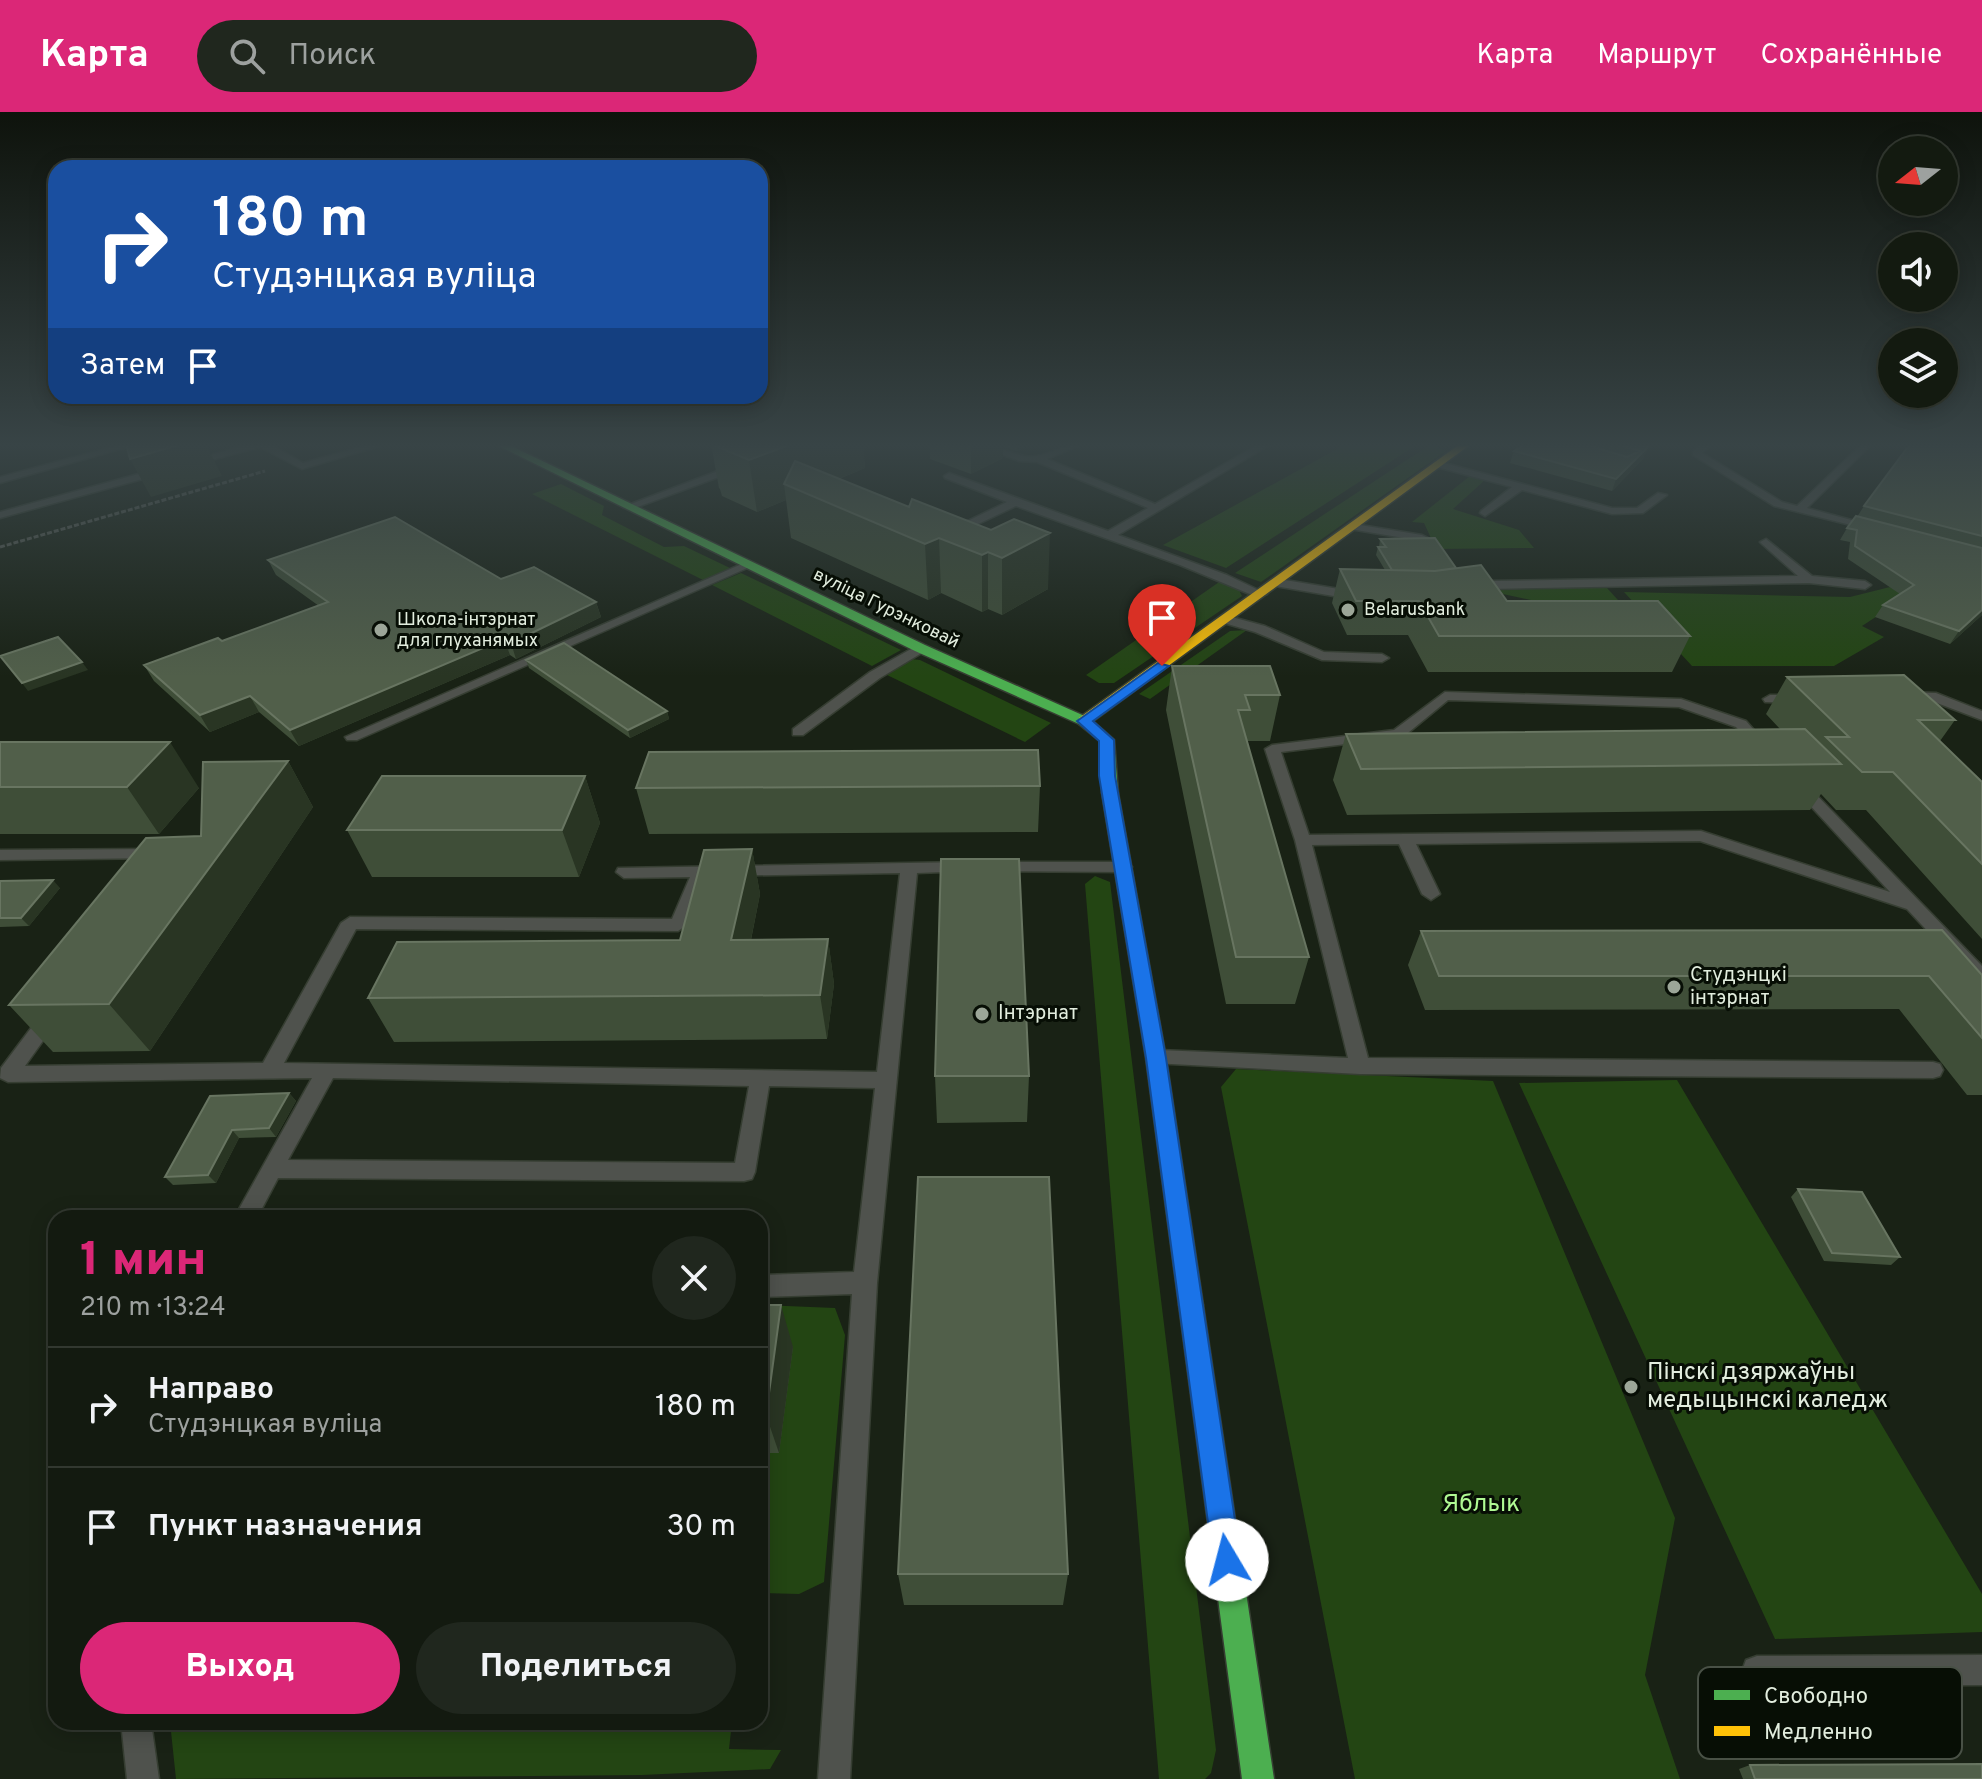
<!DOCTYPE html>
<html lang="ru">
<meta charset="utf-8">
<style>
:root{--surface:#131a10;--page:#20271e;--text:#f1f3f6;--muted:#9da19f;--line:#323830;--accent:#db2777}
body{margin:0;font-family:Overpass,sans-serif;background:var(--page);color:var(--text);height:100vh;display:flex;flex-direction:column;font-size:30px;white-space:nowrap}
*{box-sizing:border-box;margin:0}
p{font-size:26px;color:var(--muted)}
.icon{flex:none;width:44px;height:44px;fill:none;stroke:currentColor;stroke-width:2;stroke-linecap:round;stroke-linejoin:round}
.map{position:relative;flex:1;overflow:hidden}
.drawer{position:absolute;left:48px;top:1098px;width:720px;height:520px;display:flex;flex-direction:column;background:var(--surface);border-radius:24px;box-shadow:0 4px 20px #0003,0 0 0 2px var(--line)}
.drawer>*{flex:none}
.top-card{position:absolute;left:48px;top:48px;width:720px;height:244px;border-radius:24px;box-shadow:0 4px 20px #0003,0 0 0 2px var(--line);background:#1a4fa0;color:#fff;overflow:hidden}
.needle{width:52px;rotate:253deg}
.fabs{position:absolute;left:1878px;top:24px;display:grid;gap:16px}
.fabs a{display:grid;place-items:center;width:80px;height:80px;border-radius:50%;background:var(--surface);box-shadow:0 4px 20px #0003,0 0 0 2px var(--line);font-size:40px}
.pin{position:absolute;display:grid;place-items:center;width:68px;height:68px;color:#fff;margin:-82px -34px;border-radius:50% 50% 50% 0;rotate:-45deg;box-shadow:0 0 8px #0007}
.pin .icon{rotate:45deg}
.me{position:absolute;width:88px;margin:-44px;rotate:352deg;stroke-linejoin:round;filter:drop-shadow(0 0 6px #0008)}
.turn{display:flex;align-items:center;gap:28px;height:168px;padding:0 32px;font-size:36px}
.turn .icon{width:104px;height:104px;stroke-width:2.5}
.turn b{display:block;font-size:56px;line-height:68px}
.then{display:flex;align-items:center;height:76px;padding:0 32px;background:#0003;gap:16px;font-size:30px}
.round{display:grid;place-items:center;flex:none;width:84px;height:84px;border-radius:42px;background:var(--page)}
.overview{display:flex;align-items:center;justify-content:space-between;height:136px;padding:0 32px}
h1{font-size:48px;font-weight:800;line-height:60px;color:var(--accent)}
.action{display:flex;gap:16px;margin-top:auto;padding:16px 32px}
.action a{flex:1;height:92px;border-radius:48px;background:var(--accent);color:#fff;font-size:32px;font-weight:800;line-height:92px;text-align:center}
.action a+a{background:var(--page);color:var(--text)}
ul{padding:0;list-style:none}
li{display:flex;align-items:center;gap:24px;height:120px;padding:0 32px;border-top:2px solid var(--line)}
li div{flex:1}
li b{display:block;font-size:30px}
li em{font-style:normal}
header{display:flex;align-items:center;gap:48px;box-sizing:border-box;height:112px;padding:0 40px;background:var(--accent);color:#fff}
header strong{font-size:38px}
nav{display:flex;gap:44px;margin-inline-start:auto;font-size:28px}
.search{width:560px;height:72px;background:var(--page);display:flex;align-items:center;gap:20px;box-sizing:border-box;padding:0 28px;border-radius:44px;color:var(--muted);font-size:30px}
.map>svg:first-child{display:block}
</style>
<header>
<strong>Карта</strong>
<div class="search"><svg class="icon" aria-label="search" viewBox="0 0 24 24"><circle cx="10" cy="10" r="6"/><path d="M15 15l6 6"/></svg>Поиск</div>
<nav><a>Карта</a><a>Маршрут</a><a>Сохранённые</a></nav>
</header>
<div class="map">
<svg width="1982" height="1667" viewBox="0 0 1982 1667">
<rect width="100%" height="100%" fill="#192215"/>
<!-- green -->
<path fill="#234513" d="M 1346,332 L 1418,332 L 1226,456 L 1163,433 Z
M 1431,332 L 1446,339 L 1261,470 L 1235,461 Z
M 1470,364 L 1486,367 L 1453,397 L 1519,418 L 1534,436 L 1436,437 L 1424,411 L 1412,410 Z
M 561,372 L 604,394 L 602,403 L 664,435 L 684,434 L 730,456 L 703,468 L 532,382 Z
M 741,461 L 901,538 L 872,554 L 712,473 Z
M 1222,468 L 1239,478 L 1242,484 L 1114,571 L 1099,571 L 1086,563 Z
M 1494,475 L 1607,476 L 1639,511 L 1489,479 Z
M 1890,475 L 1911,482 L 1862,514 L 1884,525 L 1834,554 L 1692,554 L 1624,480 L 1850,485 Z
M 1247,518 L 1150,587 L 1139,582 L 1230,519 Z
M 911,547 L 920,548 L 1051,611 L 1025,630 L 885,562 Z
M 1095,764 L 1110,770 L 1216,1638 L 1211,1661 L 1205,1667 L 1159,1667 L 1085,772 Z
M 1236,957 L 1493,969 L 1675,1406 L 1645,1563 L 1680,1667 L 1355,1667 L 1221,975 Z
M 1677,968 L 1982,1482 L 1982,1520 L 1775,1527 L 1519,971 Z
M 760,1193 L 835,1196 L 845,1223 L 824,1470 L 799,1482 L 760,1481 L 760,1341 L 779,1340 L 760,1235 Z
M 170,1610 L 732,1610 L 729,1637 L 781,1638 L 770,1657 L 642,1663 L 176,1667 Z"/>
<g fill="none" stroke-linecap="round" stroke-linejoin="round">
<defs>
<path id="lane" d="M 123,332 L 138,332 L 0,371 L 0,365 Z
M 249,332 L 270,332 L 303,351 L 371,332 L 386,332 L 302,357 L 260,335 L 189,354 L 184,351 Z
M 974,332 C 993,331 1007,341 1025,344 C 1044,347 1062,332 1082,332 L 1047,347 L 1155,392 L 1259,332 L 1271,332 L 1118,423 L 1227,463 L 1267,482 L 1257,485 L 1180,453 L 1016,394 L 957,422 L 949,422 L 949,418 L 1007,390 L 945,366 L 944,364 L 949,361 L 1108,419 L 1148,396 L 1037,350 L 1019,349 Z
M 1701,332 L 1712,332 L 1702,341 L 1782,390 L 1797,394 L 1862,332 L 1872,332 L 1807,396 L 1881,416 L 1875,419 L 1774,394 L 1693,343 L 1693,339 Z
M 1437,349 L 1612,396 L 1637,396 L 1658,381 L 1667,383 L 1643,401 L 1612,402 L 1522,378 L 1485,404 L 1480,401 L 1481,399 L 1512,375 L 1433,354 L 1432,352 Z
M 739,351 L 744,354 L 743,356 L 632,397 L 623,395 Z
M 164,355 L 168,356 L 168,360 L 0,406 L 0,400 Z
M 1354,412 L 1422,423 L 1428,426 L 1422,429 L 1350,417 L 1350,413 Z
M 1766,427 L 1812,464 L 1865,469 L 1871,473 L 1865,477 L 1809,471 L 1490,477 L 1474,484 L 1468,480 L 1488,469 L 1798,464 L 1762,432 L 1760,430 Z
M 744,451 L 754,453 L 357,628 L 347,628 L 345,625 Z
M 1279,467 L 1357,480 L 1363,484 L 1357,488 L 1275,474 L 1273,471 Z
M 1228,504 L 1265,514 L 1324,540 L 1382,542 L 1389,546 L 1382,550 L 1322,548 L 1255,520 L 1224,511 L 1222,508 Z
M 920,532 L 927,536 L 925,539 L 880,566 L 803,623 L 793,623 L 793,617 L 870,560 Z
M 1445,580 L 1681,587 L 1746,609 L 1769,635 L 1762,639 L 1757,638 L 1736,615 L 1679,595 L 1448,588 L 1403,625 L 1281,640 L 1309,723 L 1701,719 L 1890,780 L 1794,676 L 1794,670 L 1804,670 L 1982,854 L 1982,872 L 1975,870 L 1907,797 L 1700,729 L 1416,732 L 1440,782 L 1431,788 L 1422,782 L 1399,732 L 1312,733 L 1368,946 L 1933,950 L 1940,952 L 1943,958 L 1940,964 L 1933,966 L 1360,962 L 1152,951 L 1149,946 L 1152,941 L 1159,938 L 1348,946 L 1295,728 L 1265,637 L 1272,633 L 1394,618 Z
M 1905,580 L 1936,581 L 1982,599 L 1982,608 L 1929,588 L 1900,587 L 1898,584 Z
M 1770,583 L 1799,583 L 1806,587 L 1799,591 L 1765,590 L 1763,587 Z
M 155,737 L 161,738 L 163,742 L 161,746 L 0,748 L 0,738 Z
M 965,750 L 973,755 L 971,759 L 917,761 L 877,1171 L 850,1667 L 818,1667 L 852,1182 L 760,1185 L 760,1163 L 854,1160 L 875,976 L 769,974 L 755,1060 L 752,1067 L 744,1069 L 278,1066 L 257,1106 L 234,1106 L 312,966 L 8,970 L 0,966 L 1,956 L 43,900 L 57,900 L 60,905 L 25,954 L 263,951 L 341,811 L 350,805 L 672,807 L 690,765 L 624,766 L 616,760 L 618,756 ZM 900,761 L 877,960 L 284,951 L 356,817 L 678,819 L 687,813 L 707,764 ZM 333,966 L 749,974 L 735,1051 L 288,1048 Z
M 995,750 L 1124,750 L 1132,755 L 1124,760 L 989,759 L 987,755 Z
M 1982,1543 L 1982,1573 L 1757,1574 L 1746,1570 L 1742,1559 L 1746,1548 L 1757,1544 Z
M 121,1610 L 151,1610 L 159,1667 L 127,1667 Z"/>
<path id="fast" d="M 495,332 L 507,332 L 925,533 L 1089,606 L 1114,628 L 1118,681 L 1110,686 L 1102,681 L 1100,629 L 1079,612 L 915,539 Z
M 1191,1182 L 1199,1185 L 1203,1193 L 1274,1667 L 1242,1667 L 1179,1193 L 1183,1185 Z"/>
<path id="slow" d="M 1460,332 L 1471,332 L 1089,612 L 1079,612 L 1079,606 Z
M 1110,676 L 1118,681 L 1166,946 L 1203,1193 L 1199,1201 L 1191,1204 L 1183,1201 L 1179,1193 L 1146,946 L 1102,681 Z"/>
</defs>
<!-- lane casing -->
<use href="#lane" stroke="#363e32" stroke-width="3"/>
<!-- fast casing -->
<use href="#fast" stroke="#363e32" stroke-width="3"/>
<!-- slow casing -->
<use href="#slow" stroke="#363e32" stroke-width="3"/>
<!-- path -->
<path stroke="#595d57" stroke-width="3" stroke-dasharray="5 2" stroke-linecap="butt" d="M 0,435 L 265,359"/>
<!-- lane -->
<use href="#lane" fill="#4f524d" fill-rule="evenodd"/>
<!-- fast -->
<use href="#fast" fill="#4caf50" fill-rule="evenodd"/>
<!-- slow -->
<use href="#slow" fill="#ffc107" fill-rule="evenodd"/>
</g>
<!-- wall -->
<path fill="#3f4e38" d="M 711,332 L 863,332 L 865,356 L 839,367 L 909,395 L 912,387 L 1048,477 L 1002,503 L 988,497 L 982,500 L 941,481 L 928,488 L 791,426 L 786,388 L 757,400 L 722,384 L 720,377 L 719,376 Z
M 930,332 L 1032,332 L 1017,339 L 1003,335 L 1003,346 L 971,362 L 930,347 Z
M 1524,332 L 1634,332 L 1648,335 L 1643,347 L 1612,379 L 1510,351 L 1514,339 Z
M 1982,332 L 1982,503 L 1950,532 L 1875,505 L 1883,493 L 1900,482 L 1848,447 L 1850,430 L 1840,428 L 1847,416 L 1857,405 L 1864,394 Z
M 1380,427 L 1456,456 L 1507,489 L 1690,524 L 1672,560 L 1428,560 L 1408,523 L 1347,523 L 1332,491 L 1340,457 L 1385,458 L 1376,443 L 1378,435 L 1379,435 Z
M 268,448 L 596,490 L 601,505 L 516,547 L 510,543 L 299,634 L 259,600 L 210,620 L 154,569 L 144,553 L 222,529 L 319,494 L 276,463 Z
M 526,548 L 667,599 L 669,607 L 630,626 L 529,556 Z
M 1172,554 L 1280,583 L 1270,629 L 1247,629 L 1309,845 L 1295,892 L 1226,892 L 1166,598 Z
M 1787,565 L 1955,608 L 1940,629 L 1982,670 L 1982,827 L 1866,698 L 1836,698 L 1821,682 L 1810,698 L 1347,703 L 1333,668 L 1346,622 L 1781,618 L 1766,602 Z
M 0,630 L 199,676 L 159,722 L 0,722 Z
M 288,649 L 313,695 L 150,939 L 53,940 L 9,893 Z
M 585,664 L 600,711 L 579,765 L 372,765 L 347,718 Z
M 1040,674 L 1038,720 L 649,722 L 636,676 Z
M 752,737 L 760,782 L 751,828 L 828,827 L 834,872 L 827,927 L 394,930 L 368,886 L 680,828 Z
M 0,769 L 60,776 L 29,814 L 0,815 Z
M 1421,819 L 1982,863 L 1982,983 L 1967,983 L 1899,897 L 1425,898 L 1408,853 Z
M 935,964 L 1029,964 L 1027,1010 L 937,1011 Z
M 289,981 L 296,989 L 276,1025 L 239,1026 L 216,1071 L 173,1073 L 165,1065 L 210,984 Z
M 1798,1077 L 1900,1145 L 1891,1153 L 1824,1149 L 1791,1085 Z
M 760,1193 L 793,1235 L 779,1341 L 760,1341 Z
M 898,1462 L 1068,1462 L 1063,1493 L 904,1493 Z
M 1750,1653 L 1982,1667 L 1743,1667 L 1739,1657 Z"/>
<!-- shaded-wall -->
<path fill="#293523" d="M 129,332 L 206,332 L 222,364 L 151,385 L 130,347 Z
M 792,332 L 863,332 L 865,356 L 804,381 L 784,372 L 786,388 L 757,400 L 749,348 Z
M 971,332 L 1003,332 L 1003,346 L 971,362 Z
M 1017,332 L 1032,332 L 1017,339 Z
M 1648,335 L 1643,347 L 1612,379 L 1616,367 Z
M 1050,421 L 1048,477 L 1002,503 L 1002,446 Z
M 939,426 L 941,481 L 928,488 L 925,432 Z
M 988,440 L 988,497 L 982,500 L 982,443 Z
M 596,490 L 601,505 L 516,547 L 511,531 Z
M 1982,498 L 1982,503 L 1950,532 L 1959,519 Z
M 504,527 L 510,543 L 299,634 L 290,618 Z
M 82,550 L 88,558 L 28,579 L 22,571 Z
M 250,584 L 259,600 L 210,620 L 200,603 Z
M 667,599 L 669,607 L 630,626 L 628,618 Z
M 170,630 L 199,676 L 159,722 L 127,675 Z
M 288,649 L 313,695 L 150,939 L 109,892 Z
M 585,664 L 600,711 L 579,765 L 562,718 Z
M 752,737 L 760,782 L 742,872 L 731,828 Z
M 53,768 L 60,776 L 29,814 L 21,806 Z
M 828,827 L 834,872 L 827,927 L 820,883 Z
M 289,981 L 296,989 L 276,1025 L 269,1016 Z
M 232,1018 L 239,1026 L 216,1071 L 208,1063 Z
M 781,1193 L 793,1235 L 779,1341 L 766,1303 Z"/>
<!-- building -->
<path fill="#515f4a" stroke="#687561" stroke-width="2" d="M 126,332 L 182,332 L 130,347 Z
M 715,332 L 792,332 L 749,348 L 713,333 Z
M 1524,332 L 1584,332 L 1627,345 L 1640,339 L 1617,332 L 1634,332 L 1648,335 L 1616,367 L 1514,339 Z
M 1910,332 L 1982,332 L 1982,424 L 1864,394 Z
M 795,349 L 909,395 L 912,387 L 991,418 L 1014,407 L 1050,421 L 1002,446 L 988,440 L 982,443 L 939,426 L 925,432 L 784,372 Z
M 1856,404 L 1982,436 L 1982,498 L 1959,519 L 1883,493 L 1914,473 L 1855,434 L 1857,418 L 1847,416 Z
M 395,405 L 501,467 L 534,455 L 596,490 L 511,531 L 504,527 L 290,618 L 250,584 L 200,603 L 144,553 L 218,526 L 222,529 L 328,490 L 268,448 Z
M 1435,426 L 1456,456 L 1435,459 L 1392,458 L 1378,435 L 1386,435 L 1380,427 Z
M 1481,453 L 1507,489 L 1658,489 L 1690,524 L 1439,524 L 1419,489 L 1356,489 L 1340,457 L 1435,459 Z
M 58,525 L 82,550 L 22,571 L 0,544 Z
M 564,531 L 667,599 L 628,618 L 526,548 Z
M 1172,554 L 1270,554 L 1280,583 L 1245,583 L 1250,598 L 1238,598 L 1309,845 L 1236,845 Z
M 1904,563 L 1955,608 L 1918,608 L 1982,670 L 1982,752 L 1893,660 L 1862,660 L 1826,625 L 1849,625 L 1787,565 Z
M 1805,617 L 1841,652 L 1361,657 L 1346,622 Z
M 0,630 L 170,630 L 127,675 L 0,675 Z
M 1038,638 L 1040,674 L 636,676 L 649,640 Z
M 288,649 L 109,892 L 9,893 L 146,726 L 201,724 L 203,650 Z
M 382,664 L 585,664 L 562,718 L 347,718 Z
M 752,737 L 731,828 L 828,827 L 820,883 L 368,886 L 397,830 L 680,828 L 704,738 Z
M 941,747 L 1019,747 L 1029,964 L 935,964 Z
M 53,768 L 21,806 L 0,806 L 0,769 Z
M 1942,818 L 1982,863 L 1982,926 L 1929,864 L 1439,864 L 1421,819 Z
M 289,981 L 269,1016 L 232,1018 L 208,1063 L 165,1065 L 210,984 Z
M 918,1065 L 1049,1065 L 1068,1462 L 898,1462 Z
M 1798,1077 L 1862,1080 L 1900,1145 L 1832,1141 Z
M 760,1193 L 781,1193 L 766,1303 L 760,1303 Z
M 1982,1652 L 1982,1667 L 1755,1667 L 1750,1653 Z"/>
<!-- sky -->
<linearGradient id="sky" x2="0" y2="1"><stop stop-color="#0e130c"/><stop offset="0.59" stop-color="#384446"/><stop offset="1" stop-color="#384446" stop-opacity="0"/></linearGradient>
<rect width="1982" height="565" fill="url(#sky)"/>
<!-- route -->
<path fill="#1a73e8" stroke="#114b97" stroke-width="2" d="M 1158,551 L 1169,554 L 1093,609 L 1114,628 L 1115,664 L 1166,946 L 1241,1448 L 1237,1458 L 1227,1462 L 1217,1458 L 1213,1448 L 1146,946 L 1099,664 L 1099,629 L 1077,609 Z"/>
<!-- markers -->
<g fill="#9ca698" stroke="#070e05" stroke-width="3">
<circle cx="1348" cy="498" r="8"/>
<circle cx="381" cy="518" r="8"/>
<circle cx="1674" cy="875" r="8"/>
<circle cx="982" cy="902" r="8"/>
<circle cx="1631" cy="1275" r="8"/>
</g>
<g text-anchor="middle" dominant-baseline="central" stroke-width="6" stroke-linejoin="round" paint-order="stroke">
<!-- far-street labels -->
<g font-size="18" fill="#e2edde" stroke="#070e05">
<text transform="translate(886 497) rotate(26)">вуліца Гурэнковай</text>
</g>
<!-- far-poi labels -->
<g font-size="18" fill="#e2edde" stroke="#070e05" text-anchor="start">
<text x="1364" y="498">Belarusbank</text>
<text x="397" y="508">Школа-інтэрнат<tspan x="397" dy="21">для глуханямых</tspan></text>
</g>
<!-- poi labels -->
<g font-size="20" fill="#e2edde" stroke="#070e05" text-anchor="start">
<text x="1690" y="864">Студэнцкі<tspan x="1690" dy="23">інтэрнат</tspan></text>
<text x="998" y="902">Інтэрнат</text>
</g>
<!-- near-poi labels -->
<g font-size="24" fill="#e2edde" stroke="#070e05" text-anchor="start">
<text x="1647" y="1261">Пінскі дзяржаўны<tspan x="1647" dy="28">медыцынскі каледж</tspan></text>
</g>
<!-- near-park labels -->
<g font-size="24" fill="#aff993" stroke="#070e05">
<text x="1481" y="1393">Яблык</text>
</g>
</g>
<!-- legend -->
<rect x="1698" y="1555" width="264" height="92" rx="12" fill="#070e05" stroke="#495146" stroke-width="2"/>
<rect x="1714" y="1578" width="36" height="10" fill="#4caf50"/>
<rect x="1714" y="1614" width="36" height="10" fill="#ffc107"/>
<g font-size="22" fill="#e2edde">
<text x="1764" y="1591">Свободно</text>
<text x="1764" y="1627">Медленно</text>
</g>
</svg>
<div class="fabs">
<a><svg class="needle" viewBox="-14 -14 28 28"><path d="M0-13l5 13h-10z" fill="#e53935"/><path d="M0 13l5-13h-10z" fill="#9da19f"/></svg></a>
<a><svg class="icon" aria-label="sound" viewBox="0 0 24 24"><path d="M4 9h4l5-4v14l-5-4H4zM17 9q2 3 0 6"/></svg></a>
<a><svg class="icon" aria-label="layers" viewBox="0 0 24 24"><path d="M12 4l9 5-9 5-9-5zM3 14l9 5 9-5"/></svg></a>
</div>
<div class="pin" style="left:1162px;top:554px;background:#d93025"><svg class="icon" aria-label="arrive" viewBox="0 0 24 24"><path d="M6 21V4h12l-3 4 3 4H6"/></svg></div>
<svg class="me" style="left:1227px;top:1448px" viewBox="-20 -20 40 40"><circle r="19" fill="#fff"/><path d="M0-13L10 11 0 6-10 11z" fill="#1a73e8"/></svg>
<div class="top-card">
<div class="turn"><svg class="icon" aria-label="right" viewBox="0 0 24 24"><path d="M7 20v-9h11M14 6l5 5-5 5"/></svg><div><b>180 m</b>Студэнцкая вуліца</div></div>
<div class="then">Затем<svg class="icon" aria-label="arrive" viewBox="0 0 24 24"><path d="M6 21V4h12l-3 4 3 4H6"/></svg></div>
</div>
<section class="drawer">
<div class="overview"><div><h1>1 мин</h1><p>210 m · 13:24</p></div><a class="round"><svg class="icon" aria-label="close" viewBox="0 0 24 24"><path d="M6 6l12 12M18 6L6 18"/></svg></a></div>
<ul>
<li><svg class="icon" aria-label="right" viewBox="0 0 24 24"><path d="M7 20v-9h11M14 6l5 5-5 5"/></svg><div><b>Направо</b><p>Студэнцкая вуліца</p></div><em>180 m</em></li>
<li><svg class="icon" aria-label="arrive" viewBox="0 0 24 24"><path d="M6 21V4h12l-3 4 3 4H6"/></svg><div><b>Пункт назначения</b></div><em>30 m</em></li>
</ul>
<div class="action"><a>Выход</a><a>Поделиться</a></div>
</section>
</div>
